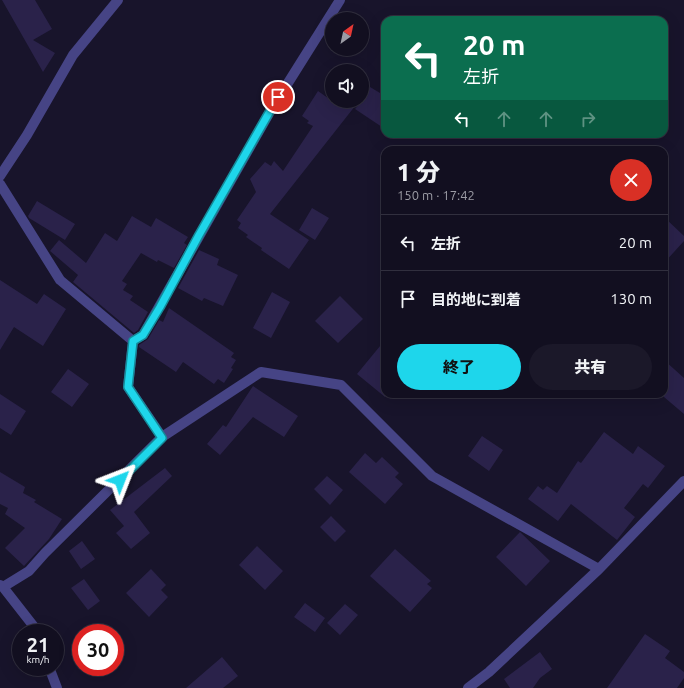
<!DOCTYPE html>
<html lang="ja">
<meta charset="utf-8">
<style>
:root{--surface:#120f20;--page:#1b1829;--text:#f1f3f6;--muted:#9c9ca5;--line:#312f3e;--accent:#1ed6eb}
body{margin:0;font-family:Ubuntu,"Noto Sans JP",sans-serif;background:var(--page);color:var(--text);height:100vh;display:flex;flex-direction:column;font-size:15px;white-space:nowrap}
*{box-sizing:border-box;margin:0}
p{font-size:13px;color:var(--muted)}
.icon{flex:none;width:22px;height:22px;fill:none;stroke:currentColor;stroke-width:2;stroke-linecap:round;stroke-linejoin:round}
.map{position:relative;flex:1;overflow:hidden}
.details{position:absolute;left:381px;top:146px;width:287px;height:252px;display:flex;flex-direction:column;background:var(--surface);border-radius:12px;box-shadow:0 4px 16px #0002,0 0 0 1px var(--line)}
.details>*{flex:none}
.banner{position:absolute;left:381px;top:16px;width:287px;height:122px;border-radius:12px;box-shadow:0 4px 16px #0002,0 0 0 1px var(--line);background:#0b6e4f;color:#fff;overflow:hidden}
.needle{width:26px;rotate:33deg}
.controls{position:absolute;left:325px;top:12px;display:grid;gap:8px}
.controls a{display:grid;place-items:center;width:44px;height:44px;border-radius:50%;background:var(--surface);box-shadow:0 4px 16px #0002,0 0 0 1px var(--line);font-size:20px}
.speed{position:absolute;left:12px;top:624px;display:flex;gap:8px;font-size:20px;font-weight:700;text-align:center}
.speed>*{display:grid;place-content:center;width:52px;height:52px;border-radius:50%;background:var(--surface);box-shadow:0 4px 16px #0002,0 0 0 1px var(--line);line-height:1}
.speed small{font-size:10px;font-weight:400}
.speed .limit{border:6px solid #d22;background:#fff;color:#111}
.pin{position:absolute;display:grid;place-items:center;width:34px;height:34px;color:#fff;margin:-17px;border:2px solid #fff;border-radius:50%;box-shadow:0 1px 4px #0007}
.me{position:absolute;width:44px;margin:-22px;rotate:45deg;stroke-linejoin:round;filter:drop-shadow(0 0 3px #0008)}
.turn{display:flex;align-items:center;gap:14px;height:84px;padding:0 16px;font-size:18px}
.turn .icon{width:52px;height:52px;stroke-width:2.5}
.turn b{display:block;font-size:28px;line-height:34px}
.lanes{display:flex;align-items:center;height:38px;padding:0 16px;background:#0003;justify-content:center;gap:20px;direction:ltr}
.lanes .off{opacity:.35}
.round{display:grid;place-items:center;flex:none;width:42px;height:42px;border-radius:21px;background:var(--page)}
.headline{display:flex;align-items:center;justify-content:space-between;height:68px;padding:0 16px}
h1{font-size:24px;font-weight:800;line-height:30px}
.button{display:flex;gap:8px;margin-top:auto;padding:8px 16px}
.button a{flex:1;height:46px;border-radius:24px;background:var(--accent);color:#111;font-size:16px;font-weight:800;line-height:46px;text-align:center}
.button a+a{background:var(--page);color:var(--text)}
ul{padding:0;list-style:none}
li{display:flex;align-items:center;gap:12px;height:56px;padding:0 16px;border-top:1px solid var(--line)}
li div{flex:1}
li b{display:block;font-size:15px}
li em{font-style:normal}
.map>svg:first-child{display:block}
</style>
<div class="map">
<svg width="684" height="688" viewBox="0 0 684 688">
<rect width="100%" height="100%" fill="#18142b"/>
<!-- building -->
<path fill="#2a224a" d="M 2,0 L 35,0 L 52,29 L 33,40 L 55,53 L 43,72 Z
M 370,87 L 385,96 L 385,129 L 355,109 L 362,101 Z
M 318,91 L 332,101 L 359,101 L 270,214 L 309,240 L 289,269 L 261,250 L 262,248 L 246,237 L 248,235 L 238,228 L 241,223 L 237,220 L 256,192 L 250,179 L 265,162 L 271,166 L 274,161 L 283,171 L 313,126 L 307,123 L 309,121 L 302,116 Z
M 37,201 L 75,224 L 65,240 L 29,218 L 28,216 Z
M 312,208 L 329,218 L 315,240 L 299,230 Z
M 132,216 L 151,227 L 156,218 L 188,237 L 184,243 L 187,245 L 174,268 L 158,260 L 157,262 L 141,253 L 122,281 L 127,284 L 123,290 L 133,296 L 130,300 L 148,312 L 138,330 L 134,333 L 73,282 L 78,275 L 50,251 L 59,240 L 86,263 L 105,233 L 117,241 Z
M 664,217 L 684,236 L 684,241 L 664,263 Z
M 199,250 L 219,259 L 217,265 L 238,275 L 223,306 L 204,298 L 202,301 L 178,288 Z
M 0,280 L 37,304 L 44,294 L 66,309 L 43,346 L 14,327 L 0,350 Z
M 272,292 L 290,302 L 271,338 L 253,328 Z
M 340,296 L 363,319 L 338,343 L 315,321 Z
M 169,308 L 234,353 L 231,357 L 236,360 L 231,368 L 233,369 L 224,383 L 218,379 L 214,384 L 183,362 L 176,372 L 139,347 L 139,345 L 148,339 L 159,320 L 163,322 Z
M 385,340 L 385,397 L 357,374 Z
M 664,360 L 684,378 L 684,414 L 664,397 Z
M 68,369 L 89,384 L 72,407 L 51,392 Z
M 253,386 L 298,416 L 284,437 L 253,417 L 220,455 L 207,444 L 223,425 L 226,427 Z
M 0,394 L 26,411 L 11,435 L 0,428 Z
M 604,432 L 633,454 L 638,446 L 665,466 L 648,488 L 643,484 L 624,508 L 635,517 L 617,540 L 571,504 L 558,521 L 528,499 L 538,486 L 543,490 L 547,486 L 557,493 L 578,461 L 581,463 Z
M 482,436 L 503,450 L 489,471 L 468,456 Z
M 365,453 L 376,463 L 382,457 L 399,473 L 395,477 L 403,484 L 385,504 L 349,472 Z
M 165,468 L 172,476 L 134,512 L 150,533 L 131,549 L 116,533 L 124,526 L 110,510 Z
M 0,472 L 25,487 L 23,493 L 36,500 L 34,502 L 62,519 L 49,539 L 24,566 L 5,548 L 25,528 L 5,514 L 8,508 L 0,504 Z
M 327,476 L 343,490 L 330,505 L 314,489 Z
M 331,516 L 346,531 L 335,542 L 320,527 Z
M 520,532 L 550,561 L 526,586 L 496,557 Z
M 82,541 L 95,559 L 81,569 L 69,551 Z
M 257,546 L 283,571 L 265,590 L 239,565 Z
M 395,549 L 431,581 L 427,584 L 432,588 L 410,612 L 370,576 Z
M 151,569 L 166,585 L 161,590 L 168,597 L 149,617 L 126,593 Z
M 84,579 L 100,601 L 88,610 L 71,588 Z
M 305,603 L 325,618 L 315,632 L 294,617 Z
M 345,604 L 358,615 L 340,635 L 327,623 Z
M 645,634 L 670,651 L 665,658 L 684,672 L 684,678 L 677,688 L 607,688 Z
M 540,652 L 552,669 L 540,678 L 533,688 L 510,688 L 504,679 Z
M 222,657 L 238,676 L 223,688 L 186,688 Z"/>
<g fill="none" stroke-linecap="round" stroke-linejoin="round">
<!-- service -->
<path stroke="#464485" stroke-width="10" d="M 133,341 L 143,335 L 271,110 L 340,0"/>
<!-- minor -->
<path stroke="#464485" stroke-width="10" d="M 0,176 L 27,135 L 73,55 L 118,0
M 0,184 L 60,280 L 133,341 L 128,387 L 162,437
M 0,585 L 3,587 L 35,628 L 37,633
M 3,587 L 29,571 L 45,553 L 162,437 L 261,372 L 341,385 L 432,476 L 599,569
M 49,667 L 57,688
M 468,688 L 489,672 L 599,569 L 684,481"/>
</g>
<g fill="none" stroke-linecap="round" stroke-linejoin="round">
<defs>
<path id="route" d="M 120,480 L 162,438 L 128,387 L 133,341 L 143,335 L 160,307 L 199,235 L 278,97"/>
</defs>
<!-- route casing -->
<use href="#route" stroke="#148b99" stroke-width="10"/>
<!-- route -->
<use href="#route" stroke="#1ed6eb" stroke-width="7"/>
</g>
</svg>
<div class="controls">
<a><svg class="needle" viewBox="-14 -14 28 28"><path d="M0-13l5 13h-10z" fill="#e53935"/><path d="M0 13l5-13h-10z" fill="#9c9ca5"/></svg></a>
<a><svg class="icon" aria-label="sound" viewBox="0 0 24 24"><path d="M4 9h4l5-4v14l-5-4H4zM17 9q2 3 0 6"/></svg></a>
</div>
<div class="speed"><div>21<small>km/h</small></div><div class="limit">30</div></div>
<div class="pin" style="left:278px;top:97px;background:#d93025"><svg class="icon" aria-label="arrive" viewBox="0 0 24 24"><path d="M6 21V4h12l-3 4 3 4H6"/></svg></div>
<svg class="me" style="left:120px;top:480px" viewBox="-20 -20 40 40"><path d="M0-17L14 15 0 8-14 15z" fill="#1ed6eb" stroke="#fff" stroke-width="4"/></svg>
<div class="banner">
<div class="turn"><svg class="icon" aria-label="left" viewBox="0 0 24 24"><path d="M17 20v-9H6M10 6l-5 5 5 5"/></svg><div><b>20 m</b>左折</div></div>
<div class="lanes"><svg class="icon" aria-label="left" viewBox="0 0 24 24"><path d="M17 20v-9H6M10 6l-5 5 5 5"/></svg><svg class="icon off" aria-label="ahead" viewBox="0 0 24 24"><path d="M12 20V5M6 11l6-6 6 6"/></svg><svg class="icon off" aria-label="ahead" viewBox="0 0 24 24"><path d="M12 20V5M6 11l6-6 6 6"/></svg><svg class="icon off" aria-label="right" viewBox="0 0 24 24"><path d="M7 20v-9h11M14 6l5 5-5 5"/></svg></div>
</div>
<section class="details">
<div class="headline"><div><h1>1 分</h1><p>150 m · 17:42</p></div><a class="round" style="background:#d93025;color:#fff"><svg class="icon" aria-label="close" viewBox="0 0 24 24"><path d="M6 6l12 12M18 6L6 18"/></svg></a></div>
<ul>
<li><svg class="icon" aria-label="left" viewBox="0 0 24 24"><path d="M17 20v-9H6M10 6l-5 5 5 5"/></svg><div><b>左折</b></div><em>20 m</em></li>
<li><svg class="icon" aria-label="arrive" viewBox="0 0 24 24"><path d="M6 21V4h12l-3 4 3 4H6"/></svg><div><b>目的地に到着</b></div><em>130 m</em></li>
</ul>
<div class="button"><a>終了</a><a>共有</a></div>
</section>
</div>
